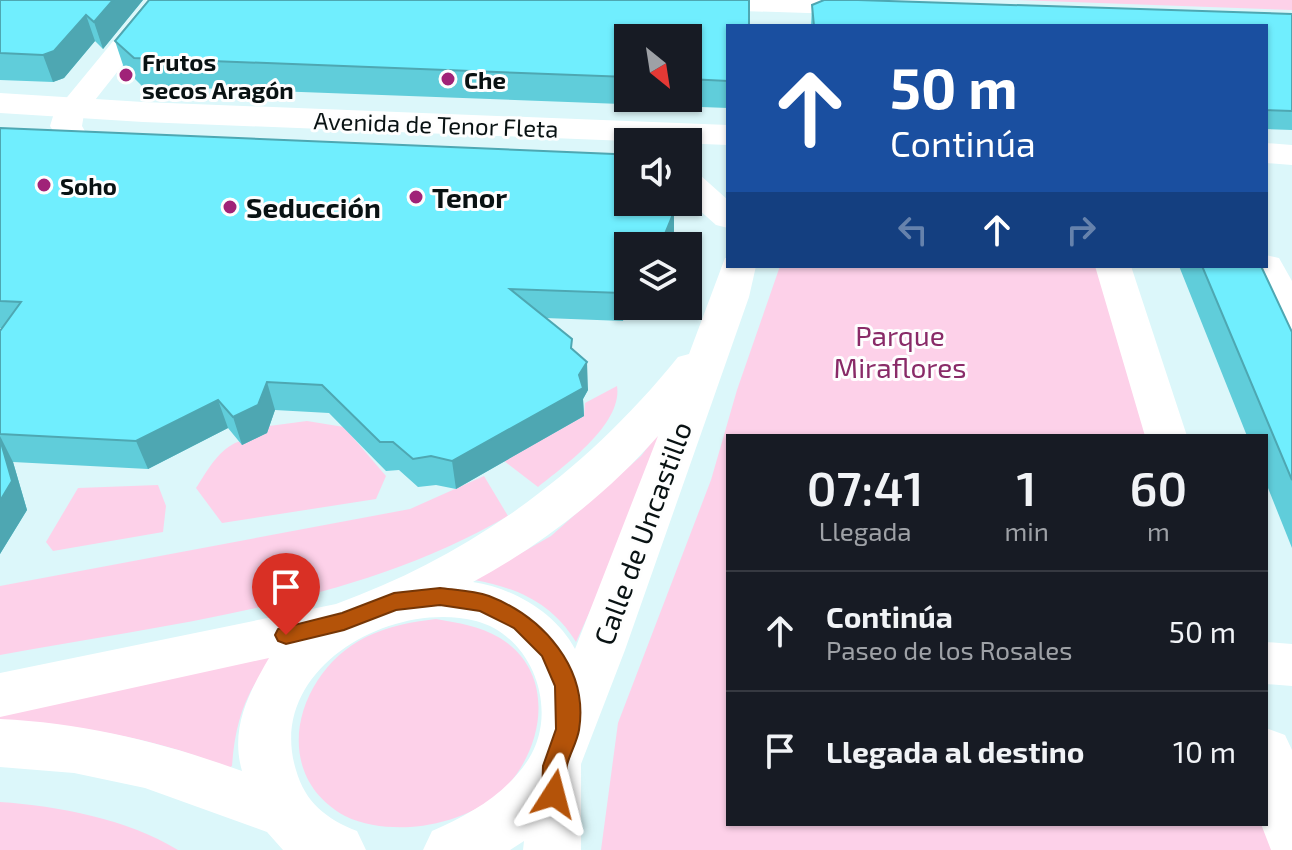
<!DOCTYPE html>
<html lang="es">
<meta charset="utf-8">
<style>
:root{--surface:#171b24;--page:#20242c;--text:#f1f3f6;--muted:#9ea1a6;--line:#363941}
body{margin:0;font-family:"Exo 2",sans-serif;background:var(--page);color:var(--text);height:100vh;display:flex;flex-direction:column;font-size:30px;white-space:nowrap}
*{box-sizing:border-box;margin:0}
p{font-size:26px;color:var(--muted)}
.icon{flex:none;width:44px;height:44px;fill:none;stroke:currentColor;stroke-width:2;stroke-linecap:round;stroke-linejoin:round}
.map{position:relative;flex:1;overflow:hidden}
.side{position:absolute;left:726px;top:434px;width:542px;height:392px;display:flex;flex-direction:column;background:var(--surface);border-radius:0px;box-shadow:0 2px 6px #0004}
.side>*{flex:none}
.hud{position:absolute;left:726px;top:24px;width:542px;height:244px;border-radius:0px;box-shadow:0 2px 6px #0004;background:#1a4fa0;color:#fff;overflow:hidden}
.needle{width:52px;rotate:150deg}
.fabs{position:absolute;left:614px;top:24px;display:grid;gap:16px}
.fabs a{display:grid;place-items:center;width:88px;height:88px;border-radius:0px;background:var(--surface);box-shadow:0 2px 6px #0004;font-size:40px}
.pin{position:absolute;display:grid;place-items:center;width:68px;height:68px;color:#fff;margin:-82px -34px;border-radius:50% 50% 50% 0;rotate:-45deg;box-shadow:0 0 8px #0007}
.pin .icon{rotate:45deg}
.me{position:absolute;width:88px;margin:-44px;rotate:9deg;stroke-linejoin:round;filter:drop-shadow(0 0 6px #0008)}
.turn{display:flex;align-items:center;gap:28px;height:168px;padding:0 32px;font-size:36px}
.turn .icon{width:104px;height:104px;stroke-width:2.5}
.turn b{display:block;font-size:56px;line-height:68px}
.lanes{display:flex;align-items:center;height:76px;padding:0 32px;background:#0003;justify-content:center;gap:40px;direction:ltr}
.lanes .off{opacity:.35}
.eta{display:flex;justify-content:space-evenly;align-items:center;height:136px;text-align:center}
.eta b{font-size:48px;font-weight:600;line-height:56px}
ul{padding:0;list-style:none}
li{display:flex;align-items:center;gap:24px;height:120px;padding:0 32px;border-top:2px solid var(--line)}
li div{flex:1}
li b{display:block;font-size:30px}
li em{font-style:normal}
.map>svg:first-child{display:block}
</style>
<div class="map">
<svg width="1292" height="850" viewBox="0 0 1292 850">
<rect width="100%" height="100%" fill="#dcf7fa"/>
<!-- green -->
<path fill="#fdd1e9" d="M 1015,0 L 1292,0 L 1292,10 Z
M 780,266 L 1102,266 L 1153,436 L 728,436 L 728,824 L 1266,824 L 1275,850 L 601,850 L 618,723 L 711,480 L 737,390 Z
M 617,386 C 623,424 564,466 538,487 L 504,461 L 584,416 L 585,403 Z
M 307,421 L 344,427 L 386,476 L 376,499 L 222,523 L 196,488 C 208,470 216,453 235,443 C 245,439 256,438 266,433 L 269,426 Z
M 661,430 L 610,567 L 576,642 C 552,603 518,588 474,580 L 551,536 L 641,456 Z
M 484,476 L 508,516 C 354,605 173,623 0,655 L 0,586 L 410,509 Z
M 158,485 L 166,506 L 163,532 L 53,551 L 46,542 L 78,488 Z
M 436,619 C 458,623 480,626 500,638 C 554,671 546,742 508,785 C 484,811 444,825 410,827 C 389,828 365,826 345,816 C 267,773 297,671 366,637 C 389,626 411,622 436,619 Z
M 269,651 L 270,662 C 244,695 235,724 232,766 L 228,768 C 150,736 84,727 0,721 L 0,708 Z
M 0,802 C 58,806 128,819 178,850 L 0,850 Z"/>
<g fill="none" stroke-linecap="round" stroke-linejoin="round">
<!-- street -->
<path fill="#fff" fill-rule="evenodd" d="M 147,0 L 174,0 L 84,114 L 82,126 L 86,133 L 81,140 L 70,142 L 59,140 L 50,126 L 54,113 Z
M 636,0 L 872,0 L 882,7 L 878,13 L 868,15 L 649,8 L 640,6 Z
M 688,172 L 700,175 L 728,200 L 728,228 L 716,225 L 688,200 Z
M 1266,255 L 1279,258 L 1292,281 L 1292,330 L 1279,327 L 1248,266 L 1266,266 Z
M 725,258 L 728,258 L 728,266 L 756,266 L 749,297 L 625,650 L 581,764 L 581,850 L 523,850 L 524,841 L 510,850 L 423,850 L 432,831 C 469,815 505,795 528,760 C 560,711 533,636 476,621 C 390,599 265,670 296,770 C 305,802 326,819 357,831 L 366,850 L 283,850 L 267,832 L 145,788 L 74,773 L 0,767 L 0,719 C 84,723 162,742 242,771 C 230,729 248,694 269,658 L 0,717 L 0,673 L 336,604 C 472,555 587,470 678,357 L 689,354 ZM 658,436 L 575,649 C 556,613 513,588 473,582 C 543,544 605,496 658,436 Z
M 1095,266 L 1131,266 L 1187,436 L 1145,436 Z
M 1266,642 L 1292,644 L 1292,686 L 1266,684 Z
M 1266,728 L 1285,735 L 1292,750 L 1292,850 L 1271,850 L 1261,824 L 1266,824 Z"/>
<!-- secondary -->
<path fill="#fff" fill-rule="evenodd" d="M 0,93 L 143,102 L 728,125 L 728,145 L 143,122 L 0,113 Z
M 1266,143 L 1292,145 L 1292,165 L 1266,163 Z"/>
</g>
<!-- wall -->
<path fill="#60cdda" fill-rule="evenodd" d="M 0,0 L 143,0 L 103,49 L 95,41 L 64,78 L 53,82 L 0,80 Z
M 812,5 L 1292,14 L 1292,130 L 1266,129 L 1266,26 L 811,26 Z
M 728,26 L 728,108 L 142,86 L 124,68 L 115,41 ZM 628,38 L 688,38 L 688,98 L 628,98 Z
M 0,128 L 674,239 L 628,246 L 623,321 L 545,318 L 572,339 L 572,349 L 588,390 L 583,399 L 584,416 L 456,489 L 436,485 L 418,487 L 399,470 L 386,471 L 329,413 L 275,410 L 267,433 L 242,445 L 228,428 L 148,469 L 13,462 L 27,510 L 0,554 L 0,331 L 2,328 L 0,328 Z
M 1179,266 L 1261,266 L 1292,332 L 1292,548 L 1266,483 L 1266,436 L 1247,436 Z"/>
<!-- shaded-wall -->
<path fill="#4ea7b2" d="M 113,0 L 143,0 L 103,49 L 94,22 Z
M 86,15 L 95,41 L 64,78 L 53,82 L 43,55 Z
M 674,212 L 674,239 L 671,246 L 660,246 Z
M 628,254 L 628,284 L 623,321 L 622,293 Z
M 587,362 L 588,390 L 583,399 L 584,416 L 456,489 L 452,461 L 579,375 Z
M 267,382 L 275,410 L 267,433 L 242,445 L 233,417 Z
M 218,400 L 228,428 L 148,469 L 136,441 Z
M 0,436 L 13,462 L 27,510 L 0,554 Z"/>
<!-- building -->
<path fill="#70eefe" stroke="#4ea7b2" stroke-width="2" d="M 0,0 L 113,0 L 94,22 L 86,15 L 54,51 L 43,55 L 0,53 Z
M 149,0 L 749,0 L 749,26 L 728,26 L 728,81 L 688,79 L 688,38 L 628,38 L 628,77 L 134,58 L 115,41 Z
M 824,0 L 858,0 L 1292,14 L 1292,111 L 1266,110 L 1266,26 L 814,26 L 812,5 Z
M 0,128 L 614,154 L 628,159 L 628,202 L 673,202 L 674,212 L 660,246 L 628,246 L 622,293 L 510,289 L 572,339 L 571,348 L 587,362 L 579,375 L 583,388 L 452,461 L 431,456 L 413,459 L 393,442 L 380,442 L 322,385 L 267,382 L 258,405 L 233,417 L 218,400 L 136,441 L 0,434 L 0,331 L 21,302 L 0,301 Z
M 1202,266 L 1261,266 L 1292,332 L 1292,480 Z
M 0,439 L 12,481 L 0,501 Z"/>
<!-- route -->
<path fill="#b45309" stroke="#753606" stroke-width="2" d="M 440,588 C 455,590 474,591 489,596 C 543,617 589,668 579,730 C 577,742 570,753 567,765 C 565,778 568,790 562,802 L 554,805 L 546,802 L 542,794 L 543,766 L 556,729 L 555,686 L 542,656 L 514,628 L 480,611 L 440,605 L 396,610 L 344,630 L 286,644 L 278,641 L 275,635 L 278,629 L 342,613 L 394,593 Z"/>
<!-- markers -->
<g fill="#a02378" stroke="#fefefe" stroke-width="3">
<circle cx="126" cy="75" r="8"/>
<circle cx="448" cy="79" r="8"/>
<circle cx="44" cy="185" r="8"/>
<circle cx="416" cy="197" r="8"/>
<circle cx="230" cy="207" r="8"/>
</g>
<g text-anchor="middle" dominant-baseline="central" stroke-width="6" stroke-linejoin="round" paint-order="stroke">
<!-- far-poi labels -->
<g font-size="24" font-weight="bold" fill="#091213" stroke="#fefefe" text-anchor="start">
<text x="142" y="61">Frutos<tspan x="142" dy="28">secos Aragón</tspan></text>
<text x="464" y="79">Che</text>
<text x="60" y="185">Soho</text>
</g>
<!-- far-street labels -->
<g font-size="24" fill="#091213" stroke="#fefefe">
<text transform="translate(436 124) rotate(2)">Avenida de Tenor Fleta</text>
</g>
<!-- poi labels -->
<g font-size="28" font-weight="bold" fill="#091213" stroke="#fefefe" text-anchor="start">
<text x="432" y="197">Tenor</text>
<text x="246" y="207">Seducción</text>
</g>
<!-- park labels -->
<g font-size="28" fill="#892b68" stroke="#fefefe">
<text x="900" y="335">Parque<tspan x="900" dy="32">Miraflores</tspan></text>
</g>
<!-- street labels -->
<g font-size="28" fill="#091213" stroke="#fefefe">
<text transform="translate(642 533) rotate(-70)">Calle de Uncastillo</text>
</g>
</g>
</svg>
<div class="fabs">
<a><svg class="needle" viewBox="-14 -14 28 28"><path d="M0-13l5 13h-10z" fill="#e53935"/><path d="M0 13l5-13h-10z" fill="#9ea1a6"/></svg></a>
<a><svg class="icon" aria-label="sound" viewBox="0 0 24 24"><path d="M4 9h4l5-4v14l-5-4H4zM17 9q2 3 0 6"/></svg></a>
<a><svg class="icon" aria-label="layers" viewBox="0 0 24 24"><path d="M12 4l9 5-9 5-9-5zM3 14l9 5 9-5"/></svg></a>
</div>
<div class="pin" style="left:286px;top:635px;background:#d93025"><svg class="icon" aria-label="arrive" viewBox="0 0 24 24"><path d="M6 21V4h12l-3 4 3 4H6"/></svg></div>
<svg class="me" style="left:554px;top:794px" viewBox="-20 -20 40 40"><path d="M0-17L14 15 0 8-14 15z" fill="#b45309" stroke="#fff" stroke-width="4"/></svg>
<div class="hud">
<div class="turn"><svg class="icon" aria-label="ahead" viewBox="0 0 24 24"><path d="M12 20V5M6 11l6-6 6 6"/></svg><div><b>50 m</b>Continúa</div></div>
<div class="lanes"><svg class="icon off" aria-label="left" viewBox="0 0 24 24"><path d="M17 20v-9H6M10 6l-5 5 5 5"/></svg><svg class="icon" aria-label="ahead" viewBox="0 0 24 24"><path d="M12 20V5M6 11l6-6 6 6"/></svg><svg class="icon off" aria-label="right" viewBox="0 0 24 24"><path d="M7 20v-9h11M14 6l5 5-5 5"/></svg></div>
</div>
<section class="side">
<div class="eta">
<div><b>07:41</b><p>Llegada</p></div>
<div><b>1</b><p>min</p></div>
<div><b>60</b><p>m</p></div>
</div>
<ul>
<li><svg class="icon" aria-label="ahead" viewBox="0 0 24 24"><path d="M12 20V5M6 11l6-6 6 6"/></svg><div><b>Continúa</b><p>Paseo de los Rosales</p></div><em>50 m</em></li>
<li><svg class="icon" aria-label="arrive" viewBox="0 0 24 24"><path d="M6 21V4h12l-3 4 3 4H6"/></svg><div><b>Llegada al destino</b></div><em>10 m</em></li>
</ul>
</section>
</div>
